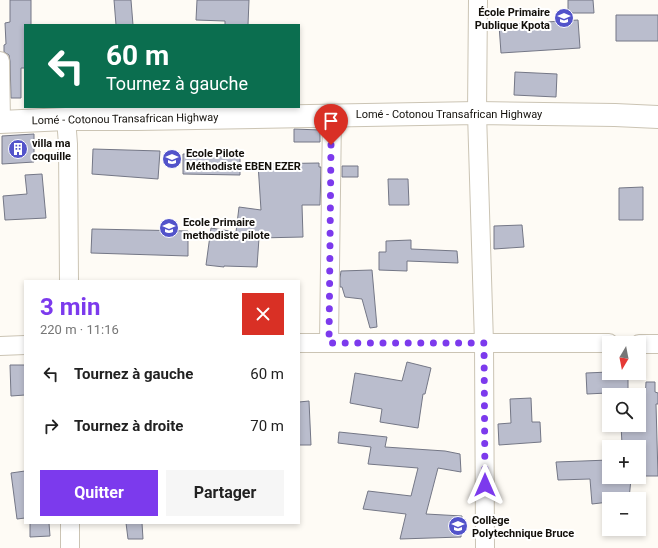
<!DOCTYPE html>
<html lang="fr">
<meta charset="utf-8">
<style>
:root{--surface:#fff;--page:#f6f6f6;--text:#222;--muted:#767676;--accent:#7c3aed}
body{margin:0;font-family:Roboto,sans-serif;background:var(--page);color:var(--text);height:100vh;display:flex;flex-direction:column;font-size:15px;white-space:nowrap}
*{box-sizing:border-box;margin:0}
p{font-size:13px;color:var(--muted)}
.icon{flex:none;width:22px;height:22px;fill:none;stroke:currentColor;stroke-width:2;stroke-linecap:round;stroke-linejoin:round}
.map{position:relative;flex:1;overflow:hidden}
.side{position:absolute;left:24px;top:280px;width:276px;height:244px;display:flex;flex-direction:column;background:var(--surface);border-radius:0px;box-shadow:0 2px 6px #0003}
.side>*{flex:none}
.hud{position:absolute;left:24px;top:24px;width:276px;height:84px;border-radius:0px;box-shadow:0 2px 6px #0003;background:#0b6e4f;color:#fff;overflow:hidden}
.needle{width:26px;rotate:190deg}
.fabs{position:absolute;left:602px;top:336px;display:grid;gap:8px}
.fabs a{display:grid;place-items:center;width:44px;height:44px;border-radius:0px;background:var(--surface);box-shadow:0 2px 6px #0003;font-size:20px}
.pin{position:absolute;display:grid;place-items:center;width:34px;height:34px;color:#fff;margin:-41px -17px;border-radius:50% 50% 50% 0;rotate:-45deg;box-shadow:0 0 4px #0007}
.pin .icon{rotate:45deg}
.me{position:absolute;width:44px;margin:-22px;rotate:0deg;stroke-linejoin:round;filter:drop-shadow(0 0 3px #0008)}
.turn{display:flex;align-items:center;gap:14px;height:84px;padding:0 16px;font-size:18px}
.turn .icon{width:52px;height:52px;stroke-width:2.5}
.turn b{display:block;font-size:28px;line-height:34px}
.round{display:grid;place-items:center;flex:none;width:42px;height:42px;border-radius:0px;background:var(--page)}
.summary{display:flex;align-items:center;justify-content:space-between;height:68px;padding:0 16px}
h1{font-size:24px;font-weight:700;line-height:30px;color:var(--accent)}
.cta{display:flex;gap:8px;margin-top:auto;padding:8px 16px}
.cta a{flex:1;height:46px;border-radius:0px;background:var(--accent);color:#fff;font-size:16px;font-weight:700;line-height:46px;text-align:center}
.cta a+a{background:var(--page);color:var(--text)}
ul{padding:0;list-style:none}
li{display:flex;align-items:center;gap:12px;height:52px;padding:0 16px}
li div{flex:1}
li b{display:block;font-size:15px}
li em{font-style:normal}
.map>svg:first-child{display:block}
</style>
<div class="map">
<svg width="658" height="548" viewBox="0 0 658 548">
<rect width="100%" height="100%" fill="#fefbf5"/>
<!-- building -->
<path fill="#babdcd" stroke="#747786" d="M 10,0 L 31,0 L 31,25 L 25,25 L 25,68 L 21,68 L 21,98 L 11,98 L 10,61 L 9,55 L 4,52 L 4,45 L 6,44 L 5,23 L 10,22 Z
M 114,0 L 131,0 L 133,25 L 116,25 Z
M 197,0 L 249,0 L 248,25 L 225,25 L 225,21 L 196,20 Z
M 568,0 L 593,0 L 594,13 L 568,13 Z
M 616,15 L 658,15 L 658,41 L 616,41 Z
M 578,20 L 580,48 L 501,53 L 499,25 Z
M 515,72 L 557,74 L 556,97 L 514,95 Z
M 294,129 L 320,130 L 320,142 L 294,142 Z
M 34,134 L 34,162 L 2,164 L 2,136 Z
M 93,149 L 160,151 L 158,179 L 92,174 Z
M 183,154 L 240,154 L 240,175 L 183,174 Z
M 319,163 L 319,167 L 321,167 L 320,205 L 302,205 L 303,237 L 259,238 L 257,267 L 224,266 L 224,267 L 206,265 L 211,228 L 236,232 L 239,207 L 261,210 L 258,164 Z
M 342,166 L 358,166 L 358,177 L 342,177 Z
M 42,174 L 46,218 L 5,220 L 3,196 L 27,194 L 25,175 Z
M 388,179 L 408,179 L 409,205 L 389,205 Z
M 643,187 L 643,220 L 619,220 L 619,188 Z
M 522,225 L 524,247 L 494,249 L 494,226 Z
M 92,229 L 188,231 L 188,256 L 91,253 Z
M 411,240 L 411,249 L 457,251 L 458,263 L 407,261 L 407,271 L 379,270 L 379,252 L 386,252 L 386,241 Z
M 372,270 L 377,327 L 370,328 L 362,299 L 345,297 L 342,287 L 340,287 L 340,278 L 341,271 Z
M 407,362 L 431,368 L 425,394 L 423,394 L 418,428 L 380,422 L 382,409 L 350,403 L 355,373 L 402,381 Z
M 10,365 L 25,365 L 25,395 L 11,396 Z
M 609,372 L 609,373 L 614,373 L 615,378 L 628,378 L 628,392 L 587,394 L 586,373 Z
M 646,382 L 655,382 L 655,392 L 658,393 L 658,404 L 656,404 L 658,476 L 639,476 L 639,443 L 622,444 L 621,425 L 639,425 L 639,424 L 644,423 Z
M 531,398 L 532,422 L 540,422 L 541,442 L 499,445 L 498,424 L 511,423 L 510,399 Z
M 309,401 L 311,445 L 299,445 L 299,402 Z
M 339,432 L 387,437 L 385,447 L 445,451 L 460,454 L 461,472 L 438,468 L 426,514 L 462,516 L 461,537 L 400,539 L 406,514 L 363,509 L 368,491 L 411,496 L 418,468 L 368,464 L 371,447 L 338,443 Z
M 609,460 L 609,477 L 613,477 L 613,480 L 631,479 L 629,499 L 609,499 L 609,502 L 592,504 L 590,479 L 558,480 L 556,462 Z
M 25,471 L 25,518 L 17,519 L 11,473 Z
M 30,523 L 49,523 L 50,536 L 30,537 Z
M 126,523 L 142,523 L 143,539 L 128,539 Z"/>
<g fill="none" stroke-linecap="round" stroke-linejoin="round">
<defs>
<path id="minor" d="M 478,0 L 477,113 L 484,343 L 485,548
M 0,61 L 1,122
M 66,119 L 68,144 L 69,281
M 299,343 L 609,343
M 329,343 L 332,115
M 639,344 L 658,344
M 0,346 L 25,345
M 70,523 L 70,548"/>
<path id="trunk" d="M 0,122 L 66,119 L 137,119 L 477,113 L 615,115 L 658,117"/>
</defs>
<!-- minor casing -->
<use href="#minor" stroke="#cbc4b4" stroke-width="20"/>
<!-- trunk casing -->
<use href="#trunk" stroke="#cbc4b4" stroke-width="24"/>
<!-- minor -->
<use href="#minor" stroke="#fff" stroke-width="18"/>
<!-- trunk -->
<use href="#trunk" stroke="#fff" stroke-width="22"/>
</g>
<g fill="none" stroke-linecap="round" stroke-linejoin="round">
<!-- route -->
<path stroke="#7c3aed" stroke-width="7" stroke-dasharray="0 12.6" d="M 331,145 L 329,343 L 484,343 L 485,485"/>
</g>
<!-- icons -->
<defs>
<symbol id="school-disc" viewBox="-11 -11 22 22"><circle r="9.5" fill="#5253ca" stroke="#fff"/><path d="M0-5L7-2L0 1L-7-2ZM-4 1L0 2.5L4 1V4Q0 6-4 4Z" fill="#fff"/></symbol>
<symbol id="building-disc" viewBox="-11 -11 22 22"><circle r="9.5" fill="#5253ca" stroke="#fff"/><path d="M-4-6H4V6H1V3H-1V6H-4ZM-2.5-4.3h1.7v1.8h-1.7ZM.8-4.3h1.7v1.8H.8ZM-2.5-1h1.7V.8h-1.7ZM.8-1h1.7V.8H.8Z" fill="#fff"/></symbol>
</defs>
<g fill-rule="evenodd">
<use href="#school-disc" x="553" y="7" width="22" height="22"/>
<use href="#building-disc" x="7" y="138" width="22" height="22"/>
<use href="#school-disc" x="161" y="148" width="22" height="22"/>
<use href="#school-disc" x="158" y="217" width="22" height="22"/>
<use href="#school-disc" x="447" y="515" width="22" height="22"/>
</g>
<g text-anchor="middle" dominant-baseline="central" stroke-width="4" stroke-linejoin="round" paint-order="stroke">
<!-- poi labels -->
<g font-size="11" font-weight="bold" fill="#120f0a" stroke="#fff" text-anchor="start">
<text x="550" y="12" text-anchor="end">École Primaire<tspan x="550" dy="13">Publique Kpota</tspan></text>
<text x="32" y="143">villa ma<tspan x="32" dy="13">coquille</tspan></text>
<text x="186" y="153">Ecole Pilote<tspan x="186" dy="13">Méthodiste EBEN EZER</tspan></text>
<text x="183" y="222">Ecole Primaire<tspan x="183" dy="13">methodiste pilote</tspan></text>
<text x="472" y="520">Collège<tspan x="472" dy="13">Polytechnique Bruce</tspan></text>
</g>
<!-- street labels -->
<g font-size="11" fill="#120f0a" stroke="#fff">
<text x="449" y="114">Lomé - Cotonou Transafrican Highway</text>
<text transform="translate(125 119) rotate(-1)">Lomé - Cotonou Transafrican Highway</text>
</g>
</g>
</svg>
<div class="fabs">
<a><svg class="needle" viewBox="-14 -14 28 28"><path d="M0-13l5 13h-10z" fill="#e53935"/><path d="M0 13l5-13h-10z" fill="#767676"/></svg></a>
<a><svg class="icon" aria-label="search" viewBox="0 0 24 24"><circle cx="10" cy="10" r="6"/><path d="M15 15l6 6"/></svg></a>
<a>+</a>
<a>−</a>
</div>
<div class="pin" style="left:331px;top:145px;background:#d93025"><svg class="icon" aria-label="arrive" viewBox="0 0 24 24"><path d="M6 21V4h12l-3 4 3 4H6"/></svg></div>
<svg class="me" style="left:485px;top:485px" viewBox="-20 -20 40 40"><path d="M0-17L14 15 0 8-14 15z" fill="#7c3aed" stroke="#fff" stroke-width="4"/></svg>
<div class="hud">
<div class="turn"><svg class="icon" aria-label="left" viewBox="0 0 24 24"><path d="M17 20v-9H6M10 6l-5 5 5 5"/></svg><div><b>60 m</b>Tournez à gauche</div></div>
</div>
<section class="side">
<div class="summary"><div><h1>3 min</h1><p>220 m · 11:16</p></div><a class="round" style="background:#d93025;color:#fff"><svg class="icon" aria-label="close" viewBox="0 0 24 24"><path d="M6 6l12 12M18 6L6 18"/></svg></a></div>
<ul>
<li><svg class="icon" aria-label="left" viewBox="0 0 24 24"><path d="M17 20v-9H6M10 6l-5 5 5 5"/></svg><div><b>Tournez à gauche</b></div><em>60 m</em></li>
<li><svg class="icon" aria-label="right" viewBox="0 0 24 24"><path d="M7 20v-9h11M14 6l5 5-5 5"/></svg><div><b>Tournez à droite</b></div><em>70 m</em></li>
</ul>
<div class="cta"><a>Quitter</a><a>Partager</a></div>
</section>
</div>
